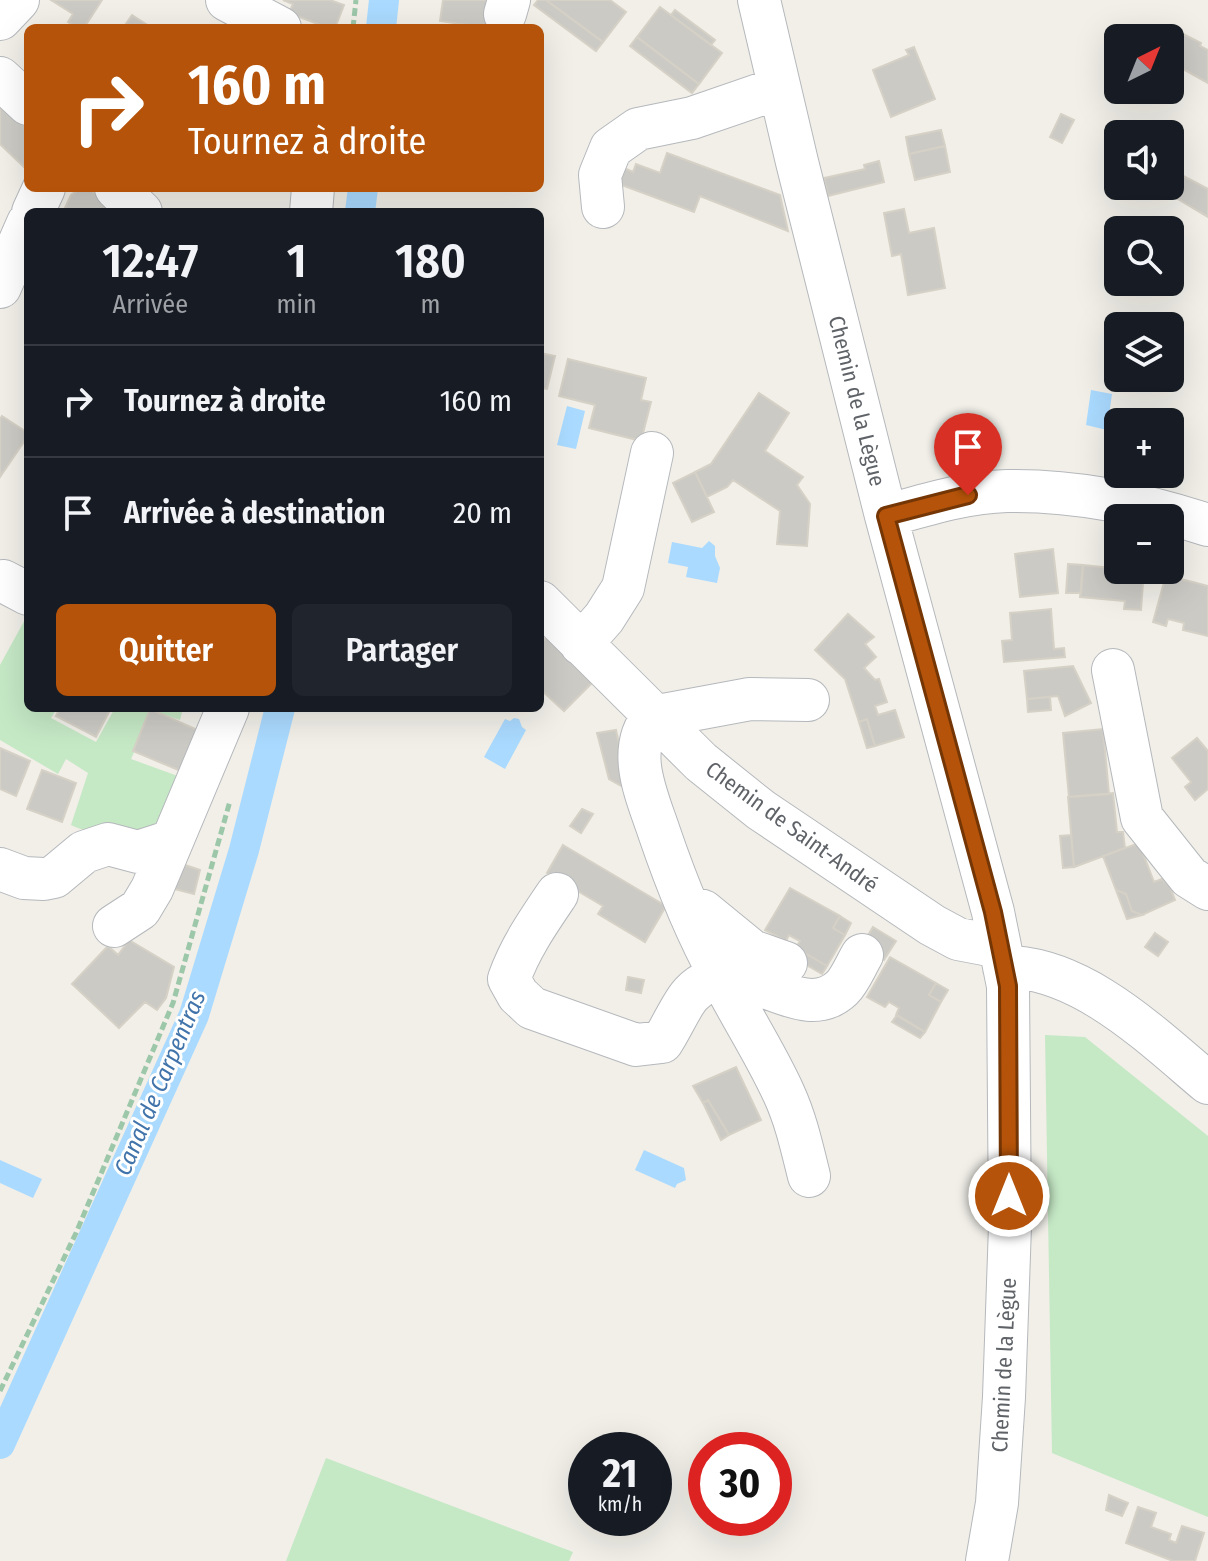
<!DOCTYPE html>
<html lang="fr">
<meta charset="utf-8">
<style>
:root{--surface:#171b24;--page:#20242c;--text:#f1f3f6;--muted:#9ea1a6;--line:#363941;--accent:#b45309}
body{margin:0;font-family:"Fira Sans Condensed",sans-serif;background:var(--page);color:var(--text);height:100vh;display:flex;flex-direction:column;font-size:30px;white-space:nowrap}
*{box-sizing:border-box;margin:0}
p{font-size:26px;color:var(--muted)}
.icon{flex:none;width:44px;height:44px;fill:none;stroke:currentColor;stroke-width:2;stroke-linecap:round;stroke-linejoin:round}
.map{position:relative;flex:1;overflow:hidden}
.side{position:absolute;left:24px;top:208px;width:520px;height:504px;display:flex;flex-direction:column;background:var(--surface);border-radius:12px;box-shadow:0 8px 32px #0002}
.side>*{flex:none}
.banner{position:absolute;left:24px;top:24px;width:520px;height:168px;border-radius:12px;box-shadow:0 8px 32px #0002;background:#b45309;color:#fff;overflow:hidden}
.needle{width:52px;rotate:43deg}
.fabs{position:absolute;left:1104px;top:24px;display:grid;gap:16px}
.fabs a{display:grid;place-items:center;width:80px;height:80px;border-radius:12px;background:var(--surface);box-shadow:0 8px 32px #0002;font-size:40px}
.speed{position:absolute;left:568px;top:1432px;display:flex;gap:16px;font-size:40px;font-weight:700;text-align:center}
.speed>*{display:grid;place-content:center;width:104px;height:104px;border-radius:50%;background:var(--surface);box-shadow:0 8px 32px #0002;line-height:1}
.speed small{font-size:20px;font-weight:400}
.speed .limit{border:12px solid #d22;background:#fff;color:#111}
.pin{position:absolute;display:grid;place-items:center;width:68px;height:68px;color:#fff;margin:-82px -34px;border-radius:50% 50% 50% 0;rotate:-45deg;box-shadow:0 0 8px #0007}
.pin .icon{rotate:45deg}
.me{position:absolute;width:88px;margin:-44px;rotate:0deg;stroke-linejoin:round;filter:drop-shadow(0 0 6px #0008)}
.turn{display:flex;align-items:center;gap:28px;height:168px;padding:0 32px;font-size:36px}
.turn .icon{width:104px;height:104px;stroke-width:2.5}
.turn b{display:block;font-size:56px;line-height:68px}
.eta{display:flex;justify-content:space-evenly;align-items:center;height:136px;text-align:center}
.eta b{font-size:48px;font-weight:600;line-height:56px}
.action{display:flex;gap:16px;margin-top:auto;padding:16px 32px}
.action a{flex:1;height:92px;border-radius:12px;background:var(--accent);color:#fff;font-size:32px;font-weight:600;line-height:92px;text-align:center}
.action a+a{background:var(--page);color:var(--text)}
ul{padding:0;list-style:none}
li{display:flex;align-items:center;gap:24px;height:112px;padding:0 32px;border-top:2px solid var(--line)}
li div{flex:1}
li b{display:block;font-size:30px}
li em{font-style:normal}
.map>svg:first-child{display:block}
</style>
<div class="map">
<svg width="1208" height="1561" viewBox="0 0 1208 1561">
<rect width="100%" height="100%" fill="#f1efe8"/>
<!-- green -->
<path fill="#c5e8c5" d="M 28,614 L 28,708 L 57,708 L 51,718 L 96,742 L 115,708 L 183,708 L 180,720 L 153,711 L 131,759 L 186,779 C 179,791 172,809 163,818 C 141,838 95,837 71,825 L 88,773 L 66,759 L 58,774 L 0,740 L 0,665 Z
M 1045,1035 L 1085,1037 L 1208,1136 L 1208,1517 L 1052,1453 Z
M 326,1458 L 573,1552 L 569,1561 L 286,1561 Z"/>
<!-- water -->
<path fill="#aadaff" d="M 1091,390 L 1112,394 L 1107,430 L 1086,425 Z
M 567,406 L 585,411 L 576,449 L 557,445 Z
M 709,541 L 715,546 L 715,556 L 720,568 L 717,583 L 686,577 L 688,567 L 668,563 L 672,542 L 702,548 Z
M 514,718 L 519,719 L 522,727 L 526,730 L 505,769 L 484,757 L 505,719 L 510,721 Z
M 644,1150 L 684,1168 L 686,1180 L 677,1184 L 675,1188 L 635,1170 Z
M 0,1160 L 42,1179 L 33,1198 L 0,1183 Z"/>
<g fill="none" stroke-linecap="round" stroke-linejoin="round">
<!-- canal -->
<path stroke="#aadaff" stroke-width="30" d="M 381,28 L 384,0
M 360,212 L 363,188
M 0,1444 L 194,1015 L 244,850 L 280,708"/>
</g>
<!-- building -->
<path fill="#cccac5" stroke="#d6d1c6" stroke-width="2" d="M 51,0 L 102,0 L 84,28 L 77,28 L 68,22 L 73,14 Z
M 283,0 L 330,0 L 344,5 L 335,28 L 328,28 L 289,13 L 293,4 Z
M 443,0 L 492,0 L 488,28 L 440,21 Z
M 538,0 L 546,0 L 603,42 L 596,51 L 534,5 Z
M 546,0 L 610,0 L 626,12 L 603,42 Z
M 660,7 L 722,53 L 699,84 L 637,37 Z
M 675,10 L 715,40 L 711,45 L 671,15 Z
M 132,15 L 152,28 L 123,28 Z
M 1171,28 L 1201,43 L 1200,46 L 1208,50 L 1208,83 L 1170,62 L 1170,38 L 1167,38 Z
M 637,37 L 699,84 L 692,93 L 630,46 Z
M 914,47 L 935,99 L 891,117 L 873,70 L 909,55 L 906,50 Z
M 0,102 L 28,129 L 28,171 L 0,144 Z
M 1061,114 L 1074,120 L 1062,143 L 1050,137 Z
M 941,130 L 945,146 L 909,154 L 906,137 Z
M 945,146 L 950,172 L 915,180 L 909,154 Z
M 667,153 L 780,195 L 788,231 L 700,196 L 694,212 L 616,183 L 622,167 L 633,172 L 636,164 L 660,173 Z
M 879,161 L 884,182 L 828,196 L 824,178 L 865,169 L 864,165 Z
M 1170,169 L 1208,189 L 1208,217 L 1178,199 L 1182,191 L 1170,184 Z
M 81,188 L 89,188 L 114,212 L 63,212 L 71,195 Z
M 904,209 L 909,233 L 934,228 L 945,288 L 908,295 L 901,254 L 892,256 L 884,213 Z
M 540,353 L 555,356 L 547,389 L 540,388 Z
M 568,359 L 646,378 L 641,400 L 651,402 L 641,441 L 589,428 L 595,405 L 559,396 Z
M 759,393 L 789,413 L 765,451 L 803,477 L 797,485 L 810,504 L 807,546 L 777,544 L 780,511 L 733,480 L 727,487 L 707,497 L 695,472 L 711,464 Z
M 2,416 L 28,433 L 28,436 L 0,477 L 0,419 Z
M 695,472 L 714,512 L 692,522 L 673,483 Z
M 1053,549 L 1058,593 L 1020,597 L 1015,554 Z
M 1068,564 L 1083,565 L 1081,593 L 1066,593 Z
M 1083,565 L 1131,570 L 1130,581 L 1143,583 L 1141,610 L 1124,609 L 1125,601 L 1080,597 Z
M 1166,575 L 1208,586 L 1208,636 L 1183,630 L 1184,623 L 1168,619 L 1166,626 L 1153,622 Z
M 1051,609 L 1054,649 L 1064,648 L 1065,657 L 1004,662 L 1002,641 L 1012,640 L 1010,613 Z
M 848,614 L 874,637 L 865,644 L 876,657 L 864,668 L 875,680 L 879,679 L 887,702 L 875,706 L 878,715 L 895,710 L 904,737 L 875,746 L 867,719 L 859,722 L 845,679 L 815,650 Z
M 549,635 L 595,680 L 564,711 L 540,689 L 540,644 Z
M 1073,666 L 1091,703 L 1065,716 L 1058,696 L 1027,699 L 1024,671 Z
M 1050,697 L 1051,710 L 1028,712 L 1027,699 Z
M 60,708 L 111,708 L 96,737 L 56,716 Z
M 150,709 L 200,731 L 183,772 L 133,751 Z
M 867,719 L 875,746 L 867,748 L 859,722 Z
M 1103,729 L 1109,794 L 1069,797 L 1063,733 Z
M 616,730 L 621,753 L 623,787 L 609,779 L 597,733 Z
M 1197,738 L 1208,751 L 1208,789 L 1195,800 L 1185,787 L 1191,782 L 1172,758 Z
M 0,748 L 30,761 L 16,796 L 0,789 Z
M 42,770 L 76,783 L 62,822 L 27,809 Z
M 1113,793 L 1117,832 L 1123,832 L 1125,848 L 1074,867 L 1068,797 Z
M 582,809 L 593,814 L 581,833 L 570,826 Z
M 1071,835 L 1074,867 L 1063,868 L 1060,836 Z
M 1139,843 L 1154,882 L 1162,879 L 1170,887 L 1175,900 L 1142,915 L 1132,911 L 1126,894 L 1116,890 L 1103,856 Z
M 563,845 L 666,906 L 645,942 L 598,914 L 603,906 L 547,873 Z
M 173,861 L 200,870 L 194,894 L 167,887 Z
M 790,888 L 840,916 L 833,928 L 845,935 L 827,966 L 796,948 L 800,941 L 789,935 L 786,941 L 765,930 Z
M 1116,890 L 1126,894 L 1132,911 L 1142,915 L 1127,919 Z
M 840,916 L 851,923 L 845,935 L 833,928 Z
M 873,927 L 896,941 L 884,960 L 861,947 Z
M 1155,933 L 1168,942 L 1158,956 L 1145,947 Z
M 129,940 L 174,967 L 166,998 L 157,1010 L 145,1002 L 119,1028 L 72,984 L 108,946 L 118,955 Z
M 796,948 L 827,966 L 822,974 L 791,956 Z
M 890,957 L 936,983 L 929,995 L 941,1002 L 925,1032 L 896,1015 L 899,1008 L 889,1002 L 885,1007 L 867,997 Z
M 628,977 L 644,980 L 641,993 L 626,990 Z
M 936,983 L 948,990 L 941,1002 L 929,995 Z
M 897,1015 L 925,1032 L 920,1038 L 892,1022 Z
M 736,1067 L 761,1120 L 729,1135 L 708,1100 L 703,1103 L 693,1086 Z
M 708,1100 L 729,1135 L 721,1140 L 703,1103 Z
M 1109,1495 L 1128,1503 L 1122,1516 L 1106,1510 Z
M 1138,1507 L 1156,1513 L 1151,1527 L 1171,1534 L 1169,1540 L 1176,1543 L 1182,1526 L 1204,1533 L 1195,1561 L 1173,1561 L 1126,1543 Z"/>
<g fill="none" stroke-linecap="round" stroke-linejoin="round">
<defs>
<path id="minor" d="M 227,0 L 280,28
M 759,0 L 797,162 L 886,516 L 993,912 L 1008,986 L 1010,1226 L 1004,1397 L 997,1503 L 987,1561
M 505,14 L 509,0
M 0,19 L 18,0
M 0,78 L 28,104
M 116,188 L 141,212
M 603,207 L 600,175 L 611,148 L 638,129 L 692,118 L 779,88
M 33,212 L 44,188
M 311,212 L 313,188
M 0,287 L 28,223
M 886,516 C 925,505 966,492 1007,491 C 1075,490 1144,504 1208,525
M 3,581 L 28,594
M 540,602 L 701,762 L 761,810 L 932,925 L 958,939 L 1000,947
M 581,644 L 604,618 L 623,588 L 652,453
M 1113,670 L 1142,818 L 1189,877 L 1208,889
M 653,717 C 625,750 647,796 659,832 C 676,882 695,930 721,977 C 741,1016 766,1054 784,1094 C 796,1120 802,1148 809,1176
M 653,717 L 750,699 L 808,700
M 0,869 L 24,878 L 44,879 L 54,877 L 84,852 L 108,844 L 138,852 L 172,841
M 557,894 C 538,922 520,948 509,979 L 518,995 L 532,1008 L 636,1045 L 662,1042 C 671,1029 682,1003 691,994 C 739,944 798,1030 842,988 C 850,980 856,965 862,955
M 690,907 L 703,911 L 752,951 L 786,963
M 114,926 L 140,909 L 152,889 L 228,708
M 1004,967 C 1081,966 1152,1036 1208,1083"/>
</defs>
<!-- minor casing -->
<use href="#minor" stroke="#b5b8bc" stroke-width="44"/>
<!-- path -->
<path stroke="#9cc7a9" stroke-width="5" stroke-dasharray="8 4" stroke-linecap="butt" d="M 353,28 L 356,0
M 0,1391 L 76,1233 L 173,1003 L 230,801"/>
<!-- minor -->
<use href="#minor" stroke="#fff" stroke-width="42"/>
</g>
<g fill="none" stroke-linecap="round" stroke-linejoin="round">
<defs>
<path id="route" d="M 968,495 L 886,516 L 993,912 L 1008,986 L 1009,1196"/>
</defs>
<!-- route casing -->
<use href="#route" stroke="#753606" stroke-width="20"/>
<!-- route -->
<use href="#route" stroke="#b45309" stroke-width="14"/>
</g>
<g text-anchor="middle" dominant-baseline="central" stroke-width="6" stroke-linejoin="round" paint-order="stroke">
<!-- street labels -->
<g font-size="22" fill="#5f6368" stroke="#fff">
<text transform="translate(857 401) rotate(76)">Chemin de la Lègue</text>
<text transform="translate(792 827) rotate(36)">Chemin de Saint-André</text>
<text transform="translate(1004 1365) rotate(-87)">Chemin de la Lègue</text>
</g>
<!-- water labels -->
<g font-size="24" font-style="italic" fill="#4174aa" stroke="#fff">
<text transform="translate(160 1083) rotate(-67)">Canal de Carpentras</text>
</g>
</g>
</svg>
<div class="fabs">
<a><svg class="needle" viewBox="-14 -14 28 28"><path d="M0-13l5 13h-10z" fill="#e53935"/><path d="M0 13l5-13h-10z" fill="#9ea1a6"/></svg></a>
<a><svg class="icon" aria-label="sound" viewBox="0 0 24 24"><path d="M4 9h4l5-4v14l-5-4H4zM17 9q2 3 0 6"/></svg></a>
<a><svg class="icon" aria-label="search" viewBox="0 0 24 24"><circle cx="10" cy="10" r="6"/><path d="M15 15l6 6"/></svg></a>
<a><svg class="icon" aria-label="layers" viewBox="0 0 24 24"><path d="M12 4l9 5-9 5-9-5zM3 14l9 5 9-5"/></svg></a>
<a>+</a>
<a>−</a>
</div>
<div class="speed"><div>21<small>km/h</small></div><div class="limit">30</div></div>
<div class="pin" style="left:968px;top:495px;background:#d93025"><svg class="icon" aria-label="arrive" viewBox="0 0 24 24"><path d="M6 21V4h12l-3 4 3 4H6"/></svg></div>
<svg class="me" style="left:1009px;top:1196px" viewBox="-20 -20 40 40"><circle r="17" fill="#b45309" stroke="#fff" stroke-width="3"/><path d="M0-11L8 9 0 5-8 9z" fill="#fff"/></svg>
<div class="banner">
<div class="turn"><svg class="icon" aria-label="right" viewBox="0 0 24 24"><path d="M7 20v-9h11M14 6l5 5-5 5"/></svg><div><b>160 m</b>Tournez à droite</div></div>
</div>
<section class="side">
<div class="eta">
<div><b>12:47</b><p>Arrivée</p></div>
<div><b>1</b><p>min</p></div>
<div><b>180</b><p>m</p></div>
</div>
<ul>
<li><svg class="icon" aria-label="right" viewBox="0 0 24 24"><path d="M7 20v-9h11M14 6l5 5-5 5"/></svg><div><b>Tournez à droite</b></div><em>160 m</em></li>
<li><svg class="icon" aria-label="arrive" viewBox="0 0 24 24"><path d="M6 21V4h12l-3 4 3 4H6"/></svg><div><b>Arrivée à destination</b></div><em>20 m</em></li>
</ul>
<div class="action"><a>Quitter</a><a>Partager</a></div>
</section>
</div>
